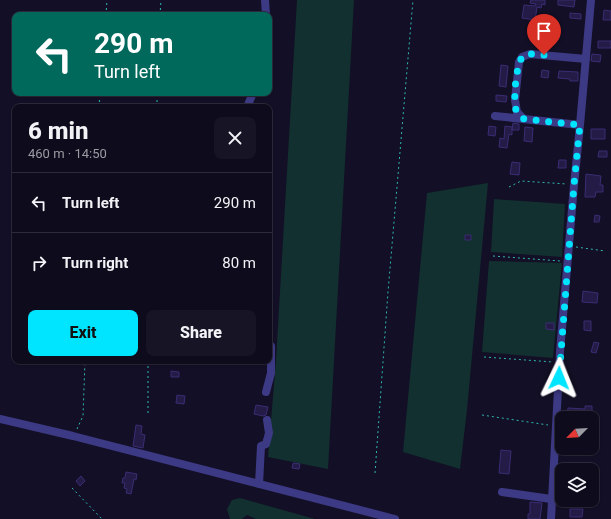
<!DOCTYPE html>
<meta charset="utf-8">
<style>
:root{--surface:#0e0b1c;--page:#171425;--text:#f1f3f6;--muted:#9b9ba3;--line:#2e2b3b;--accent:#00e5ff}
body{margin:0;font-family:Roboto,sans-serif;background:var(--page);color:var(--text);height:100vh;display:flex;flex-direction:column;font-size:15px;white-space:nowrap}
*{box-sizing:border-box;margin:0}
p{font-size:13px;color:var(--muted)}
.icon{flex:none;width:22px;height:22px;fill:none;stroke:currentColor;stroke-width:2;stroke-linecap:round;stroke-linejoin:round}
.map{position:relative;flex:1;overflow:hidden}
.drawer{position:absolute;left:12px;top:104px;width:260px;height:260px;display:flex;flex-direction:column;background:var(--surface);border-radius:8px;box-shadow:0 1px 3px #0004,0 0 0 1px var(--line)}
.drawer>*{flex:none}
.hud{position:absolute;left:12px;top:12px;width:260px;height:84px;border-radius:8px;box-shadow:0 1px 3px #0004,0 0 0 1px var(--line);background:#00695c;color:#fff;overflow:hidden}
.needle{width:26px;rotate:246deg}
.controls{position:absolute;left:555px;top:411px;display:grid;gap:8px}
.controls a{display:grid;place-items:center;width:44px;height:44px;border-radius:8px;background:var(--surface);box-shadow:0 1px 3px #0004,0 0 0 1px var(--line);font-size:20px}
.pin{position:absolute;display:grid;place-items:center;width:34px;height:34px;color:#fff;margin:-41px -17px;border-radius:50% 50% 50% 0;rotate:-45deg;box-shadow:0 0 4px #0007}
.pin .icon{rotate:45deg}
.me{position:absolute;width:44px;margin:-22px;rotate:2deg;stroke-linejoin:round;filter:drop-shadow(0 0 3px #0008)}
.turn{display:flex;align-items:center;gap:14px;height:84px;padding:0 16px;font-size:18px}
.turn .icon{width:52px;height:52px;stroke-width:2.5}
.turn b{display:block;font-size:28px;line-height:34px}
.round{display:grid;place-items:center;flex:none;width:42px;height:42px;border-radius:8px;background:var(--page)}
.overview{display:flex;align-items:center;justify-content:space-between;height:68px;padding:0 16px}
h1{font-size:24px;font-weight:800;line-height:30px}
.primary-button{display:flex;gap:8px;margin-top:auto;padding:8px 16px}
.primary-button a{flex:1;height:46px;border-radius:8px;background:var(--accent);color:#111;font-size:16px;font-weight:800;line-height:46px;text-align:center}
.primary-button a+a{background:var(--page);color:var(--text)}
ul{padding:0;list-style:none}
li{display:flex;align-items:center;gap:12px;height:60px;padding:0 16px;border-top:1px solid var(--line)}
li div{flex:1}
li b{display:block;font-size:15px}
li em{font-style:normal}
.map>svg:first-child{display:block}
</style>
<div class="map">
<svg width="611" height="519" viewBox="0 0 611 519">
<rect width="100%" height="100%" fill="#130f26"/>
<!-- green -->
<path fill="#12302f" d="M 297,0 L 354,0 L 328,469 L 268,457 L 276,360 Z
M 488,183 L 467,410 L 460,469 L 403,452 L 427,193 Z
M 494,199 L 565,204 L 562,257 L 491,252 Z
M 489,261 L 562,263 L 553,358 L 482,352 Z
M 240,498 L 315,519 L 256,519 L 247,515 L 242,519 L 230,519 L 227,509 L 232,500 Z"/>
<!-- building -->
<path fill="#241b47" stroke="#3b2d73" d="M 531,0 L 545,0 L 545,5 L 542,4 L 541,8 L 537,7 L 535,20 L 522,18 L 524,5 L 535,6 L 536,4 L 530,3 Z
M 558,0 L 575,0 L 574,7 L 558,5 Z
M 604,10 L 611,11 L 611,20 L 603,20 Z
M 570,13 L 581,14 L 581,19 L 570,18 Z
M 533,32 L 542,33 L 541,41 L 532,40 Z
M 598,41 L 611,41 L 611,48 L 598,48 Z
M 592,54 L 601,55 L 600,62 L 591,61 Z
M 501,65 L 508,66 L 506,87 L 499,86 Z
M 542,70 L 549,71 L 548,78 L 541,77 Z
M 559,71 L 578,72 L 578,81 L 570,81 L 570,79 L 558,78 Z
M 496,95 L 507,96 L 506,102 L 496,101 Z
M 513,123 L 519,124 L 519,130 L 512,130 Z
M 489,126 L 496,127 L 495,136 L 488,135 Z
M 505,126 L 512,127 L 512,135 L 509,134 L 507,148 L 499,147 L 500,138 L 504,139 Z
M 525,127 L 533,128 L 532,142 L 524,141 Z
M 591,129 L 605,129 L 605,139 L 591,139 Z
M 599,151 L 607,151 L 607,157 L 598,157 Z
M 559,160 L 566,160 L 566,168 L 558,168 Z
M 512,162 L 520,163 L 519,175 L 510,174 Z
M 586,174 L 601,176 L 600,185 L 603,185 L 603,192 L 596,192 L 595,197 L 585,197 Z
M 595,215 L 600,216 L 599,222 L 594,222 Z
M 465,235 L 471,235 L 471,240 L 465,240 Z
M 583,291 L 598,293 L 597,303 L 582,302 Z
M 584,321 L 591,321 L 591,331 L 584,330 Z
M 546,323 L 554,323 L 554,330 L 546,329 Z
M 594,342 L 599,343 L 596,353 L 591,352 Z
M 171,371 L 179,372 L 179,377 L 171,377 Z
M 177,395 L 185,396 L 184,404 L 176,403 Z
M 256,405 L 268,407 L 266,415 L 263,416 L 254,414 Z
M 585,406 L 592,406 L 592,414 L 567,416 L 568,408 L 585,409 Z
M 136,425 L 142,426 L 141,434 L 145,435 L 143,448 L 133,446 Z
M 501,450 L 511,451 L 509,474 L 499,473 Z
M 293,463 L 300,464 L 299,469 L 292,468 Z
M 126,472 L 137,474 L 136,480 L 134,479 L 131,494 L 126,493 L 127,489 L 124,488 L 125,483 L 122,483 L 123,478 L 125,478 Z
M 81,476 L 85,481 L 80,486 L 76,481 Z
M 530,502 L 542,503 L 540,519 L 528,519 L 528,514 L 530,514 Z
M 570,509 L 583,509 L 582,517 L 570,517 Z"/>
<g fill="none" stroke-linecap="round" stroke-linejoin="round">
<!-- path -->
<path stroke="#2fb8b0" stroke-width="1" stroke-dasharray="2 3" stroke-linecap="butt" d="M 106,15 L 107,0
M 160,15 L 161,0
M 99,107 L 100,93
M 157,107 L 157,93
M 509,187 L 521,181 L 567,184
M 576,247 L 605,251
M 493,256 L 560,261
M 484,357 L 553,362
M 148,361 L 148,414
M 482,415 L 548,425
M 77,429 L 83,416 L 85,361
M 375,473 L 388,292 L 413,0
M 72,488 L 102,519"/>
<!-- minor -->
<path stroke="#3d3a85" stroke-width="8" d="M 265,0 L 266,15
M 247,107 L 253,93
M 495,116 L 580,125
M 524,119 L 517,112 L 515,100 L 519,62 L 522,57 L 530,54 L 586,59
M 266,392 L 271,373 L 271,346 L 269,344
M 0,419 L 73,436 L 395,519
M 259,484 L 261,446 L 266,444 L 269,433 L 267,420
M 502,492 L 551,499
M 551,519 L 560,352 L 574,185 L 580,125 L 591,0"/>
</g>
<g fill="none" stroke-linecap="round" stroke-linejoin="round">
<!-- route -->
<path stroke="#00e5ff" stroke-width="7" stroke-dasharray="0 12.6" d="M 544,55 L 530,54 L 522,57 C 516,67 513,98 516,110 C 518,113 521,116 524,119 L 580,125 L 574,185 L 559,378"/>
</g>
</svg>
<div class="controls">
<a><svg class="needle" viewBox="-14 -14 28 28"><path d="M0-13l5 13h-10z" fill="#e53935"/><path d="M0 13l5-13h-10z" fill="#9b9ba3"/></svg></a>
<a><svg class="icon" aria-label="layers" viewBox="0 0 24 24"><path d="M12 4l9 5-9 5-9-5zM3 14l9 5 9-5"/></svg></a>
</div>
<div class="pin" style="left:544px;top:55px;background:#d93025"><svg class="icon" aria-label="arrive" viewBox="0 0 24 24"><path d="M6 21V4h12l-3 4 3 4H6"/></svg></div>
<svg class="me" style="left:559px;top:378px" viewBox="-20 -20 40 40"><path d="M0-17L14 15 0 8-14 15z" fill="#00e5ff" stroke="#fff" stroke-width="4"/></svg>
<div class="hud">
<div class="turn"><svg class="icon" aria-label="left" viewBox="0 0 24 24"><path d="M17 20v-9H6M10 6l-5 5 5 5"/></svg><div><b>290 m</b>Turn left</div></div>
</div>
<section class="drawer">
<div class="overview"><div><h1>6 min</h1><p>460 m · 14:50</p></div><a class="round"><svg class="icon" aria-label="close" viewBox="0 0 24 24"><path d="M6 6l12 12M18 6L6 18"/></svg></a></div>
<ul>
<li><svg class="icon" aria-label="left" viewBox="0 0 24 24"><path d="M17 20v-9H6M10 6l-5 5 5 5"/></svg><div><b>Turn left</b></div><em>290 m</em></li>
<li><svg class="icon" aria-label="right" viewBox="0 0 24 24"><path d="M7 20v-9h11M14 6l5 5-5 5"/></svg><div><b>Turn right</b></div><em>80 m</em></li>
</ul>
<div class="primary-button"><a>Exit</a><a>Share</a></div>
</section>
</div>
